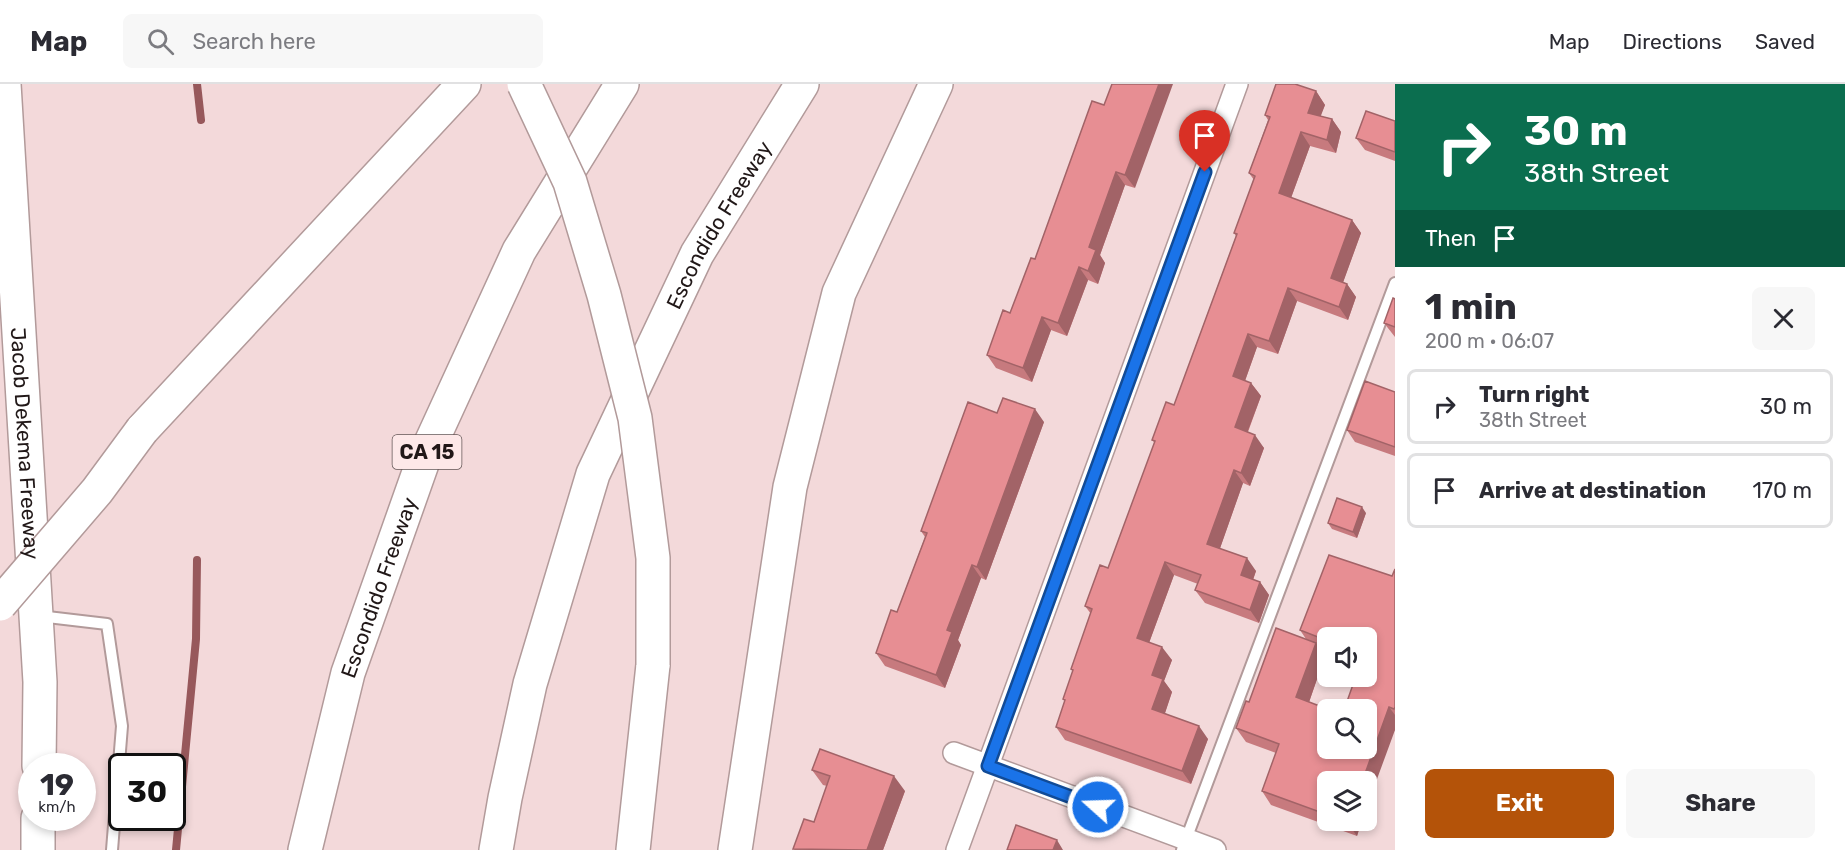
<!DOCTYPE html>
<meta charset="utf-8">
<style>
:root{--surface:#fff;--page:#f7f7f7;--text:#2b2b33;--muted:#7c7c81;--line:#e1e1e2;--accent:#b45309}
body{margin:0;font-family:Rubik,sans-serif;background:var(--page);color:var(--text);height:100vh;display:flex;flex-direction:column;font-size:22px;white-space:nowrap}
*{box-sizing:border-box;margin:0}
p{font-size:20px;color:var(--muted)}
.icon{flex:none;width:33px;height:33px;fill:none;stroke:currentColor;stroke-width:2;stroke-linecap:round;stroke-linejoin:round}
.map{position:relative;flex:1;overflow:hidden}
.side{display:flex;flex-direction:column;background:var(--surface);width:450px}
.side>*{flex:none}
.banner{background:#0b6e4f;color:#fff;overflow:hidden}
.controls{position:absolute;left:1317px;top:543px;display:grid;gap:12px}
.controls a{display:grid;place-items:center;width:60px;height:60px;border-radius:9px;background:var(--surface);box-shadow:0 3px 9px #0003;font-size:30px}
.speed{position:absolute;left:18px;top:669px;display:flex;gap:12px;font-size:30px;font-weight:700;text-align:center}
.speed>*{display:grid;place-content:center;width:78px;height:78px;border-radius:50%;background:var(--surface);box-shadow:0 3px 9px #0003;line-height:1}
.speed small{font-size:15px;font-weight:400}
.speed .limit{border:3px solid #111;border-radius:9px;background:#fff;color:#111}
.pin{position:absolute;display:grid;place-items:center;width:51px;height:51px;color:#fff;margin:-62px -26px;border-radius:50% 50% 50% 0;rotate:-45deg;box-shadow:0 0 6px #0007}
.pin .icon{rotate:45deg}
.me{position:absolute;width:66px;margin:-33px;rotate:290deg;stroke-linejoin:round;filter:drop-shadow(0 0 4px #0008)}
.turn{display:flex;align-items:center;gap:21px;height:126px;padding:0 30px;font-size:27px}
.turn .icon{width:78px;height:78px;stroke-width:2.5}
.turn b{display:block;font-size:42px;line-height:51px}
.then{display:flex;align-items:center;height:57px;padding:0 30px;background:#0003;gap:12px;font-size:22px}
.round{display:grid;place-items:center;flex:none;width:63px;height:63px;border-radius:9px;background:var(--page)}
.overview{display:flex;align-items:center;justify-content:space-between;height:102px;padding:0 30px}
h1{font-size:36px;font-weight:700;line-height:45px}
.cta{display:flex;gap:12px;margin-top:auto;padding:12px 30px}
.cta a{flex:1;height:69px;border-radius:9px;background:var(--accent);color:#fff;font-size:24px;font-weight:700;line-height:69px;text-align:center}
.cta a+a{background:var(--page);color:var(--text)}
ul{padding:0;list-style:none}
li{display:flex;align-items:center;gap:18px;height:75px;margin:0 12px 9px;padding:0 18px;border:3px solid var(--line);border-radius:9px}
li div{flex:1}
li b{display:block;font-size:22px}
li em{font-style:normal}
header{display:flex;align-items:center;gap:36px;box-sizing:border-box;height:84px;padding:0 30px;background:var(--surface);border-bottom:2px solid var(--line)}
header strong{font-size:28px}
nav{display:flex;gap:33px;margin-inline-start:auto;font-size:21px}
.search{width:420px;height:54px;background:var(--page);display:flex;align-items:center;gap:15px;box-sizing:border-box;padding:0 21px;border-radius:9px;color:var(--muted);font-size:22px}
main{display:flex;flex:1;min-height:0}
.map>svg:first-child{display:block}
</style>
<header>
<strong>Map</strong>
<div class="search"><svg class="icon" aria-label="search" viewBox="0 0 24 24"><circle cx="10" cy="10" r="6"/><path d="M15 15l6 6"/></svg>Search here</div>
<nav><a>Map</a><a>Directions</a><a>Saved</a></nav>
</header>
<main>
<div class="map">
<svg width="1395" height="766" viewBox="0 0 1395 766">
<rect width="100%" height="100%" fill="#f3d9da"/>
<g fill="none" stroke-linecap="round" stroke-linejoin="round">
<!-- stream -->
<path stroke="#97585b" stroke-width="8" d="M 197,0 L 201,36
M 176,766 L 196,555 L 197,476"/>
<defs>
<path id="lane" d="M 39,532 L 107,540 L 122,642 L 112,766
M 1182,766 L 1395,199"/>
<path id="street" d="M 954,669 L 1215,766
M 957,766 L 1237,0"/>
<g id="highway">
<path id="s1" d="M 4,0 L 40,598 L 39,682"/>
<path d="M 142,346 L 464,0"/>
<path d="M 38,766 L 38,734"/>
<path id="s2" d="M 305,766 L 348,589 L 424,374 L 519,167 L 622,0"/>
<path id="s3" d="M 496,766 L 505,714 L 530,600 L 593,390 L 697,170 L 802,0"/>
<path d="M 633,766 L 653,581"/>
<path d="M 735,766 L 790,403 L 839,209 L 936,0"/>
</g>
</defs>
<!-- lane casing -->
<use href="#lane" stroke="#b29a9a" stroke-width="14"/>
<!-- street casing -->
<use href="#street" stroke="#b29a9a" stroke-width="24"/>
<!-- highway casing -->
<use href="#highway" stroke="#b29a9a" stroke-width="36"/>
<!-- lane -->
<use href="#lane" stroke="#fff" stroke-width="10"/>
<!-- street -->
<use href="#street" stroke="#fff" stroke-width="21"/>
<!-- highway -->
<use href="#highway" stroke="#fff" stroke-width="33"/>
<defs>
<path id="highway-bridge" d="M 524,0 L 570,98 L 604,211 L 635,334 L 653,474 L 653,581
M 0,520 L 97,407 L 142,346"/>
</defs>
<!-- highway-bridge casing -->
<use href="#highway-bridge" stroke="#b29a9a" stroke-width="36" stroke-linecap="butt"/>
<!-- highway-bridge -->
<use href="#highway-bridge" stroke="#fff" stroke-width="33"/>
</g>
<!-- wall -->
<path fill="#c77a7e" fill-rule="evenodd" d="M 1316,7 L 1325,21 L 1320,32 L 1332,35 L 1341,48 L 1336,69 L 1310,62 L 1291,114 L 1352,136 L 1361,149 L 1343,198 L 1347,200 L 1356,213 L 1348,236 L 1297,217 L 1278,270 L 1257,263 L 1245,297 L 1251,299 L 1261,312 L 1248,348 L 1264,364 L 1250,402 L 1243,399 L 1220,464 L 1256,487 L 1253,496 L 1260,498 L 1269,511 L 1259,539 L 1205,519 L 1195,506 L 1198,500 L 1174,491 L 1149,559 L 1172,576 L 1164,597 L 1172,608 L 1165,629 L 1208,655 L 1191,700 L 1065,656 L 1056,643 L 1065,618 L 1063,615 L 1073,588 L 1071,585 L 1091,530 L 1085,522 L 1108,484 L 1155,359 L 1152,356 L 1174,321 L 1236,152 L 1234,149 L 1254,96 L 1249,89 L 1268,36 L 1265,31 Z
M 1092,17 L 1135,104 L 1125,101 L 1100,171 L 1105,179 L 1098,200 L 1088,196 L 1067,252 L 1051,246 L 1032,298 L 996,284 L 987,271 L 1010,229 L 1035,175 Z
M 1395,37 L 1395,77 L 1365,66 L 1356,54 Z
M 1395,215 L 1395,253 L 1384,239 Z
M 1395,308 L 1395,372 L 1355,358 L 1347,346 Z
M 997,329 L 1044,338 L 986,496 L 981,494 L 958,556 L 961,561 L 945,604 L 885,582 L 876,569 L 897,528 L 925,453 L 921,447 Z
M 1366,429 L 1357,454 L 1332,445 L 1328,439 Z
M 1395,485 L 1395,646 L 1328,698 L 1328,736 L 1362,736 L 1357,752 L 1271,721 L 1262,707 L 1276,669 L 1246,658 L 1236,644 L 1249,618 L 1306,555 L 1300,546 L 1392,492 ZM 1328,554 L 1366,554 L 1366,592 L 1328,664 L 1309,618 L 1325,572 L 1319,564 L 1328,567 Z
M 812,686 L 905,707 L 883,766 L 794,766 L 814,738 L 827,702 L 823,701 Z"/>
<!-- shaded-wall -->
<path fill="#a26367" d="M 1159,0 L 1173,0 L 1135,104 L 1125,91 Z
M 1316,7 L 1325,21 L 1317,42 L 1308,29 Z
M 1332,35 L 1341,48 L 1336,69 L 1327,56 Z
M 1301,48 L 1310,62 L 1288,122 L 1279,109 Z
M 1116,88 L 1125,101 L 1100,171 L 1105,179 L 1098,200 L 1088,187 L 1089,163 Z
M 1352,136 L 1361,149 L 1340,207 L 1331,194 Z
M 1079,183 L 1088,196 L 1067,252 L 1058,239 Z
M 1347,200 L 1356,213 L 1348,236 L 1339,223 Z
M 1288,204 L 1297,217 L 1278,270 L 1269,257 Z
M 1042,233 L 1051,246 L 1032,298 L 1023,284 Z
M 1248,250 L 1257,263 L 1242,305 L 1233,292 Z
M 1251,299 L 1261,312 L 1244,357 L 1235,343 Z
M 1035,325 L 1044,338 L 986,496 L 977,483 Z
M 1255,351 L 1264,364 L 1250,402 L 1241,389 Z
M 1234,386 L 1243,399 L 1217,473 L 1207,460 Z
M 1362,423 L 1366,429 L 1357,454 L 1353,448 Z
M 1247,474 L 1256,487 L 1250,504 L 1241,491 Z
M 1165,478 L 1174,491 L 1146,567 L 1137,554 Z
M 972,481 L 981,494 L 958,556 L 961,561 L 945,604 L 936,591 L 947,546 Z
M 1260,498 L 1269,511 L 1259,539 L 1250,526 Z
M 1316,559 L 1325,572 L 1306,627 L 1296,613 Z
M 1162,563 L 1172,576 L 1164,597 L 1172,608 L 1162,638 L 1152,625 L 1152,591 Z
M 1389,623 L 1395,631 L 1395,646 L 1366,725 L 1366,698 L 1362,698 Z
M 1199,642 L 1208,655 L 1191,700 L 1182,687 Z
M 894,692 L 905,707 L 883,766 L 867,766 Z
M 1348,736 L 1362,736 L 1357,752 L 1347,738 Z
M 1057,756 L 1063,766 L 1053,766 Z"/>
<!-- building -->
<path fill="#e78e93" stroke="#a26367" stroke-width="1.5" d="M 1112,0 L 1159,0 L 1125,91 L 1116,88 L 1089,163 L 1096,166 L 1088,187 L 1079,183 L 1058,239 L 1042,233 L 1023,284 L 987,271 L 1003,226 L 1010,229 L 1031,174 L 1035,175 L 1092,17 L 1104,21 Z
M 1276,0 L 1295,0 L 1316,7 L 1308,29 L 1332,35 L 1327,56 L 1301,48 L 1279,109 L 1352,136 L 1331,194 L 1347,200 L 1339,223 L 1288,204 L 1269,257 L 1248,250 L 1233,292 L 1251,299 L 1235,343 L 1255,351 L 1241,389 L 1234,386 L 1207,460 L 1247,474 L 1241,491 L 1260,498 L 1250,526 L 1195,506 L 1201,491 L 1165,478 L 1137,554 L 1162,563 L 1152,591 L 1163,595 L 1152,625 L 1199,642 L 1182,687 L 1056,643 L 1065,616 L 1063,615 L 1073,586 L 1071,585 L 1092,525 L 1085,522 L 1100,481 L 1108,484 L 1155,357 L 1152,356 L 1166,318 L 1174,321 L 1237,150 L 1234,149 L 1255,92 L 1249,89 L 1270,33 L 1265,31 Z
M 1366,27 L 1395,37 L 1395,68 L 1356,54 Z
M 1393,214 L 1395,215 L 1395,243 L 1384,239 Z
M 1365,297 L 1395,308 L 1395,363 L 1347,346 Z
M 1003,314 L 1035,325 L 977,483 L 972,481 L 947,546 L 952,548 L 936,591 L 876,569 L 891,526 L 897,528 L 927,449 L 921,447 L 968,318 L 997,329 Z
M 1337,414 L 1362,423 L 1353,448 L 1328,439 Z
M 1329,471 L 1392,492 L 1395,485 L 1395,623 L 1394,625 L 1389,623 L 1362,698 L 1328,698 L 1328,731 L 1262,707 L 1279,660 L 1236,644 L 1246,617 L 1249,618 L 1276,544 L 1316,559 L 1296,613 L 1330,626 L 1328,626 L 1328,664 L 1366,664 L 1366,626 L 1344,626 L 1356,592 L 1366,592 L 1366,554 L 1328,554 L 1328,557 L 1300,546 Z
M 820,665 L 894,692 L 867,766 L 793,765 L 804,735 L 814,738 L 830,692 L 812,686 Z
M 1016,741 L 1057,756 L 1053,766 L 1007,766 Z"/>
<g fill="none" stroke-linecap="round" stroke-linejoin="round">
<defs>
<path id="route" d="M 1098,723 L 988,682 L 1205,88"/>
</defs>
<!-- route casing -->
<use href="#route" stroke="#114b97" stroke-width="15"/>
<!-- route -->
<use href="#route" stroke="#1a73e8" stroke-width="10"/>
</g>
<g text-anchor="middle" dominant-baseline="central" stroke-width="6" stroke-linejoin="round" paint-order="stroke">
<!-- shield labels -->
<rect fill="#fde8e8" stroke="#635656" stroke-width="1.5" x="392.5" y="351" width="69" height="34" rx="4.5"/>
<g font-size="20" font-weight="bold" fill="#211818">
<text x="427" y="368">CA 15</text>
</g>
<!-- street labels -->
<g font-size="21" fill="#211818" stroke="#fde8e8">
<text stroke="none"><textPath href="#s3" startOffset="668">Escondido Freeway</textPath></text>
<text stroke="none"><textPath href="#s1" startOffset="360">Jacob Dekema Freeway</textPath></text>
<text stroke="none"><textPath href="#s2" startOffset="273">Escondido Freeway</textPath></text>
</g>
</g>
</svg>
<div class="controls">
<a><svg class="icon" aria-label="sound" viewBox="0 0 24 24"><path d="M4 9h4l5-4v14l-5-4H4zM17 9q2 3 0 6"/></svg></a>
<a><svg class="icon" aria-label="search" viewBox="0 0 24 24"><circle cx="10" cy="10" r="6"/><path d="M15 15l6 6"/></svg></a>
<a><svg class="icon" aria-label="layers" viewBox="0 0 24 24"><path d="M12 4l9 5-9 5-9-5zM3 14l9 5 9-5"/></svg></a>
</div>
<div class="speed"><div>19<small>km/h</small></div><div class="limit">30</div></div>
<div class="pin" style="left:1205px;top:88px;background:#d93025"><svg class="icon" aria-label="arrive" viewBox="0 0 24 24"><path d="M6 21V4h12l-3 4 3 4H6"/></svg></div>
<svg class="me" style="left:1098px;top:723px" viewBox="-20 -20 40 40"><circle r="17" fill="#1a73e8" stroke="#fff" stroke-width="3"/><path d="M0-11L8 9 0 5-8 9z" fill="#fff"/></svg>
</div>
<section class="side">
<div class="banner">
<div class="turn"><svg class="icon" aria-label="right" viewBox="0 0 24 24"><path d="M7 20v-9h11M14 6l5 5-5 5"/></svg><div><b>30 m</b>38th Street</div></div>
<div class="then">Then<svg class="icon" aria-label="arrive" viewBox="0 0 24 24"><path d="M6 21V4h12l-3 4 3 4H6"/></svg></div>
</div>
<div class="overview"><div><h1>1 min</h1><p>200 m · 06:07</p></div><a class="round"><svg class="icon" aria-label="close" viewBox="0 0 24 24"><path d="M6 6l12 12M18 6L6 18"/></svg></a></div>
<ul>
<li><svg class="icon" aria-label="right" viewBox="0 0 24 24"><path d="M7 20v-9h11M14 6l5 5-5 5"/></svg><div><b>Turn right</b><p>38th Street</p></div><em>30 m</em></li>
<li><svg class="icon" aria-label="arrive" viewBox="0 0 24 24"><path d="M6 21V4h12l-3 4 3 4H6"/></svg><div><b>Arrive at destination</b></div><em>170 m</em></li>
</ul>
<div class="cta"><a>Exit</a><a>Share</a></div>
</section>
</main>
